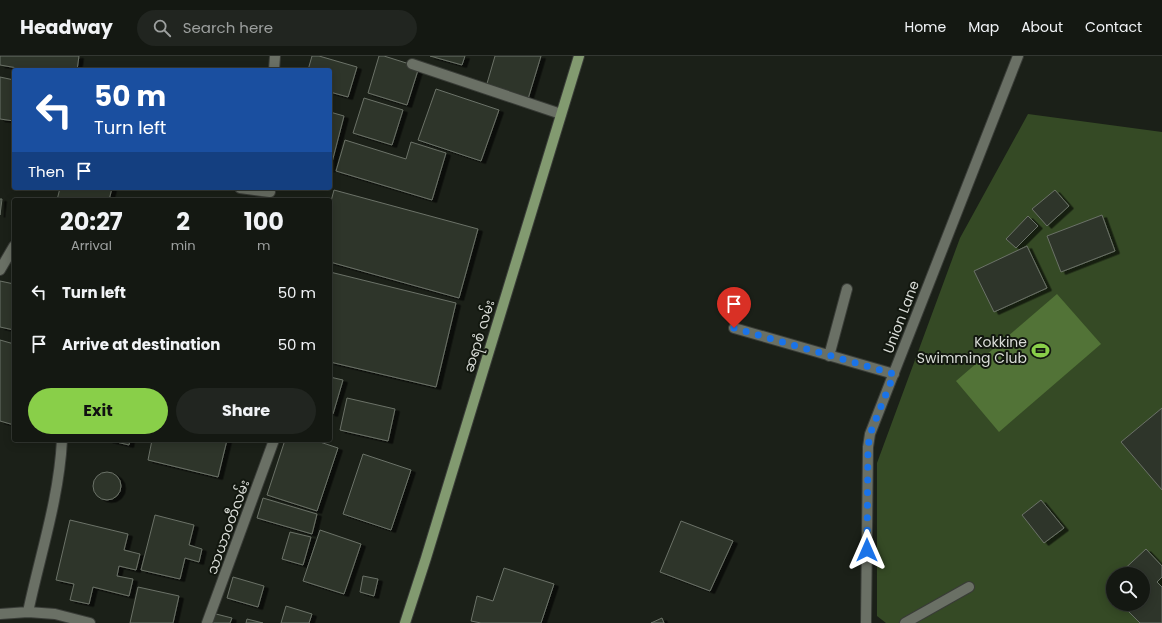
<!DOCTYPE html>
<meta charset="utf-8">
<style>
:root{--surface:#141812;--page:#212520;--text:#f1f3f6;--muted:#9da09f;--line:#333732;--accent:#89cf49}
body{margin:0;font-family:Poppins,"Noto Sans Myanmar",sans-serif;background:var(--page);color:var(--text);height:100vh;display:flex;flex-direction:column;font-size:15px;white-space:nowrap}
*{box-sizing:border-box;margin:0}
p{font-size:13px;color:var(--muted)}
.icon{flex:none;width:22px;height:22px;fill:none;stroke:currentColor;stroke-width:2;stroke-linecap:round;stroke-linejoin:round}
.map{position:relative;flex:1;overflow:hidden}
.side{position:absolute;left:12px;top:142px;width:320px;height:244px;display:flex;flex-direction:column;background:var(--surface);border-radius:4px;box-shadow:0 2px 10px #0003,0 0 0 1px var(--line)}
.side>*{flex:none}
.banner{position:absolute;left:12px;top:12px;width:320px;height:122px;border-radius:4px;box-shadow:0 2px 10px #0003,0 0 0 1px var(--line);background:#1a4fa0;color:#fff;overflow:hidden}
.buttons{position:absolute;left:1106px;top:511px;display:grid;gap:8px}
.buttons a{display:grid;place-items:center;width:44px;height:44px;border-radius:50%;background:var(--surface);box-shadow:0 2px 10px #0003,0 0 0 1px var(--line);font-size:20px}
.pin{position:absolute;display:grid;place-items:center;width:34px;height:34px;color:#fff;margin:-41px -17px;border-radius:50% 50% 50% 0;rotate:-45deg;box-shadow:0 0 4px #0007}
.pin .icon{rotate:45deg}
.me{position:absolute;width:44px;margin:-22px;rotate:0deg;stroke-linejoin:round;filter:drop-shadow(0 0 3px #0008)}
.turn{display:flex;align-items:center;gap:14px;height:84px;padding:0 16px;font-size:18px}
.turn .icon{width:52px;height:52px;stroke-width:2.5}
.turn b{display:block;font-size:28px;line-height:34px}
.then{display:flex;align-items:center;height:38px;padding:0 16px;background:#0003;gap:8px;font-size:15px}
.eta{display:flex;justify-content:space-evenly;align-items:center;height:68px;text-align:center}
.eta b{font-size:24px;font-weight:700;line-height:28px}
.button{display:flex;gap:8px;margin-top:auto;padding:8px 16px}
.button a{flex:1;height:46px;border-radius:24px;background:var(--accent);color:#111;font-size:16px;font-weight:700;line-height:46px;text-align:center}
.button a+a{background:var(--page);color:var(--text)}
ul{padding:0;list-style:none}
li{display:flex;align-items:center;gap:12px;height:52px;padding:0 16px}
li div{flex:1}
li b{display:block;font-size:15px}
li em{font-style:normal}
header{display:flex;align-items:center;gap:24px;box-sizing:border-box;height:56px;padding:0 20px;background:var(--surface);border-bottom:1px solid var(--line)}
header strong{font-size:19px}
nav{display:flex;gap:22px;margin-inline-start:auto;font-size:14px}
.search{width:280px;height:36px;background:var(--page);display:flex;align-items:center;gap:10px;box-sizing:border-box;padding:0 14px;border-radius:22px;color:var(--muted);font-size:15px}
.map>svg:first-child{display:block}
</style>
<header>
<strong>Headway</strong>
<div class="search"><svg class="icon" aria-label="search" viewBox="0 0 24 24"><circle cx="10" cy="10" r="6"/><path d="M15 15l6 6"/></svg>Search here</div>
<nav><a>Home</a><a>Map</a><a>About</a><a>Contact</a></nav>
</header>
<div class="map">
<svg width="1162" height="567" viewBox="0 0 1162 567">
<defs>
<filter id="shadow"><feDropShadow dx="4.5" dy="2.5" stdDeviation="0" flood-color="#0009"/></filter>
</defs>
<rect width="100%" height="100%" fill="#1b2018"/>
<!-- green -->
<path fill="#354a25" fill-rule="evenodd" d="M 1028,58 L 1162,76 L 1162,567 L 886,567 L 877,560 L 877,407 L 960,182 ZM 1113,518 L 1143,518 L 1143,548 L 1113,548 Z"/>
<!-- water -->
<path fill="#527337" d="M 1057,238 L 1101,288 L 999,376 L 956,325 Z"/>
<!-- building -->
<path fill="#2f352c" stroke="#6b7267" filter="url(#shadow)" d="M 0,0 L 79,0 L 77,14 L 29,14 L 0,9 Z
M 312,0 L 319,0 L 357,11 L 348,41 L 330,36 L 330,14 L 308,14 Z
M 379,0 L 384,0 L 419,11 L 407,49 L 368,37 Z
M 430,0 L 465,0 L 462,9 Z
M 495,0 L 541,0 L 528,43 L 486,31 Z
M 0,21 L 14,24 L 14,65 L 0,63 Z
M 436,33 L 499,54 L 481,105 L 418,84 Z
M 364,42 L 403,54 L 392,89 L 353,77 Z
M 330,56 L 344,60 L 330,114 Z
M 345,84 L 406,103 L 411,86 L 446,97 L 432,144 L 336,115 Z
M 60,132 L 112,132 L 109,144 L 57,144 Z
M 334,134 L 478,173 L 459,242 L 330,206 L 330,149 Z
M 1055,134 L 1069,150 L 1047,170 L 1032,153 Z
M 0,143 L 2,143 L 0,159 Z
M 1102,159 L 1115,195 L 1061,216 L 1047,180 Z
M 1028,160 L 1038,170 L 1016,192 L 1006,183 Z
M 1027,190 L 1047,232 L 994,256 L 974,215 Z
M 330,216 L 456,247 L 436,331 L 330,306 Z
M 0,225 L 14,228 L 14,274 L 0,271 Z
M 0,284 L 14,288 L 14,369 L 0,365 Z
M 330,321 L 343,324 L 333,358 L 330,357 Z
M 347,342 L 395,353 L 388,385 L 340,374 Z
M 1162,352 L 1162,434 L 1121,386 Z
M 108,384 L 130,384 L 129,389 Z
M 152,384 L 227,384 L 218,421 L 148,404 Z
M 285,384 L 314,384 L 338,392 L 317,455 L 267,439 Z
M 363,398 L 411,414 L 391,474 L 343,458 Z
M93 430a14 14 0 1 1 28 0a14 14 0 1 1-28 0Z
M 263,442 L 317,458 L 312,478 L 257,462 Z
M 1041,444 L 1064,472 L 1044,487 L 1022,459 Z
M 155,459 L 194,469 L 189,489 L 202,493 L 199,506 L 185,502 L 180,523 L 141,514 Z
M 70,464 L 128,478 L 124,494 L 140,498 L 136,514 L 119,510 L 117,520 L 133,523 L 129,540 L 93,531 L 89,548 L 70,544 L 74,528 L 56,524 Z
M 681,465 L 733,485 L 710,535 L 660,516 Z
M 320,474 L 361,488 L 344,538 L 303,525 Z
M 290,476 L 311,481 L 303,509 L 282,503 Z
M 1146,493 L 1162,510 L 1162,521 L 1157,526 L 1162,531 L 1162,567 L 1140,567 L 1128,555 L 1135,548 L 1143,548 L 1143,518 L 1119,518 Z
M 504,512 L 554,528 L 541,567 L 481,567 L 471,565 L 477,540 L 493,545 Z
M 363,520 L 378,523 L 374,540 L 360,536 Z
M 233,521 L 264,530 L 258,551 L 227,542 Z
M 138,531 L 179,540 L 173,567 L 130,567 Z
M 286,550 L 312,558 L 309,567 L 281,567 Z
M 212,557 L 232,562 L 230,567 L 210,567 Z
M 662,562 L 664,567 L 651,567 Z
M 247,563 L 263,567 L 246,567 Z"/>
<g fill="none" stroke-linecap="round" stroke-linejoin="round">
<defs>
<path id="minor" d="M 412,8 L 561,58
M 274,14 L 275,0
M 240,132 L 270,136
M 0,214 L 14,190
M 734,272 L 894,318
M 829,300 L 847,233
M 28,556 C 40,499 59,443 62,384
M 0,558 L 28,556 L 55,558 L 90,567
M 207,567 L 274,384
M 866,567 L 868,391 L 870,378 L 1018,0
M 905,567 L 969,531"/>
<path id="primary" d="M 405,567 L 426,502 L 579,0"/>
</defs>
<!-- minor casing -->
<use href="#minor" stroke="#393c37" stroke-width="12"/>
<!-- primary casing -->
<use href="#primary" stroke="#393c37" stroke-width="12"/>
<!-- minor -->
<use href="#minor" stroke="#6a7065" stroke-width="10"/>
<!-- primary -->
<use href="#primary" stroke="#829a70" stroke-width="10"/>
</g>
<g fill="none" stroke-linecap="round" stroke-linejoin="round">
<!-- route -->
<path stroke="#1a73e8" stroke-width="7" stroke-dasharray="0 12.6" d="M 734,272 L 894,318 L 870,378 L 868,391 L 867,494"/>
</g>
<!-- icons -->
<defs>
<symbol id="stadium-bare" viewBox="-9 -9 18 18"><path d="M0-5a6.5 5 0 1 0 0 10a6.5 5 0 1 0 0-10ZM-3.5-1.8h7v3.6h-7Z" fill="#89cf49" stroke="#12170f" stroke-width="2.5" paint-order="stroke"/></symbol>
</defs>
<g fill-rule="evenodd">
<use href="#stadium-bare" x="1028" y="282" width="25" height="25"/>
</g>
<g text-anchor="middle" dominant-baseline="central" stroke-width="4" stroke-linejoin="round" paint-order="stroke">
<!-- street labels -->
<g font-size="14" fill="#d9dcd7" stroke="#12170f">
<text transform="translate(901 261) rotate(-69)">Union Lane</text>
<text transform="translate(479 280) rotate(-73)">ဆရာစံ လမ်း</text>
<text transform="translate(228 471) rotate(-70)">သာယာဝတီလမ်း</text>
</g>
<!-- poi labels -->
<g font-size="14" fill="#d9dcd7" stroke="#12170f" text-anchor="end">
<text x="1027" y="286">Kokkine<tspan x="1027" dy="16">Swimming Club</tspan></text>
</g>
</g>
</svg>
<div class="buttons">
<a><svg class="icon" aria-label="search" viewBox="0 0 24 24"><circle cx="10" cy="10" r="6"/><path d="M15 15l6 6"/></svg></a>
</div>
<div class="pin" style="left:734px;top:272px;background:#d93025"><svg class="icon" aria-label="arrive" viewBox="0 0 24 24"><path d="M6 21V4h12l-3 4 3 4H6"/></svg></div>
<svg class="me" style="left:867px;top:494px" viewBox="-20 -20 40 40"><path d="M0-17L14 15 0 8-14 15z" fill="#1a73e8" stroke="#fff" stroke-width="4"/></svg>
<div class="banner">
<div class="turn"><svg class="icon" aria-label="left" viewBox="0 0 24 24"><path d="M17 20v-9H6M10 6l-5 5 5 5"/></svg><div><b>50 m</b>Turn left</div></div>
<div class="then">Then<svg class="icon" aria-label="arrive" viewBox="0 0 24 24"><path d="M6 21V4h12l-3 4 3 4H6"/></svg></div>
</div>
<section class="side">
<div class="eta">
<div><b>20:27</b><p>Arrival</p></div>
<div><b>2</b><p>min</p></div>
<div><b>100</b><p>m</p></div>
</div>
<ul>
<li><svg class="icon" aria-label="left" viewBox="0 0 24 24"><path d="M17 20v-9H6M10 6l-5 5 5 5"/></svg><div><b>Turn left</b></div><em>50 m</em></li>
<li><svg class="icon" aria-label="arrive" viewBox="0 0 24 24"><path d="M6 21V4h12l-3 4 3 4H6"/></svg><div><b>Arrive at destination</b></div><em>50 m</em></li>
</ul>
<div class="button"><a>Exit</a><a>Share</a></div>
</section>
</div>
